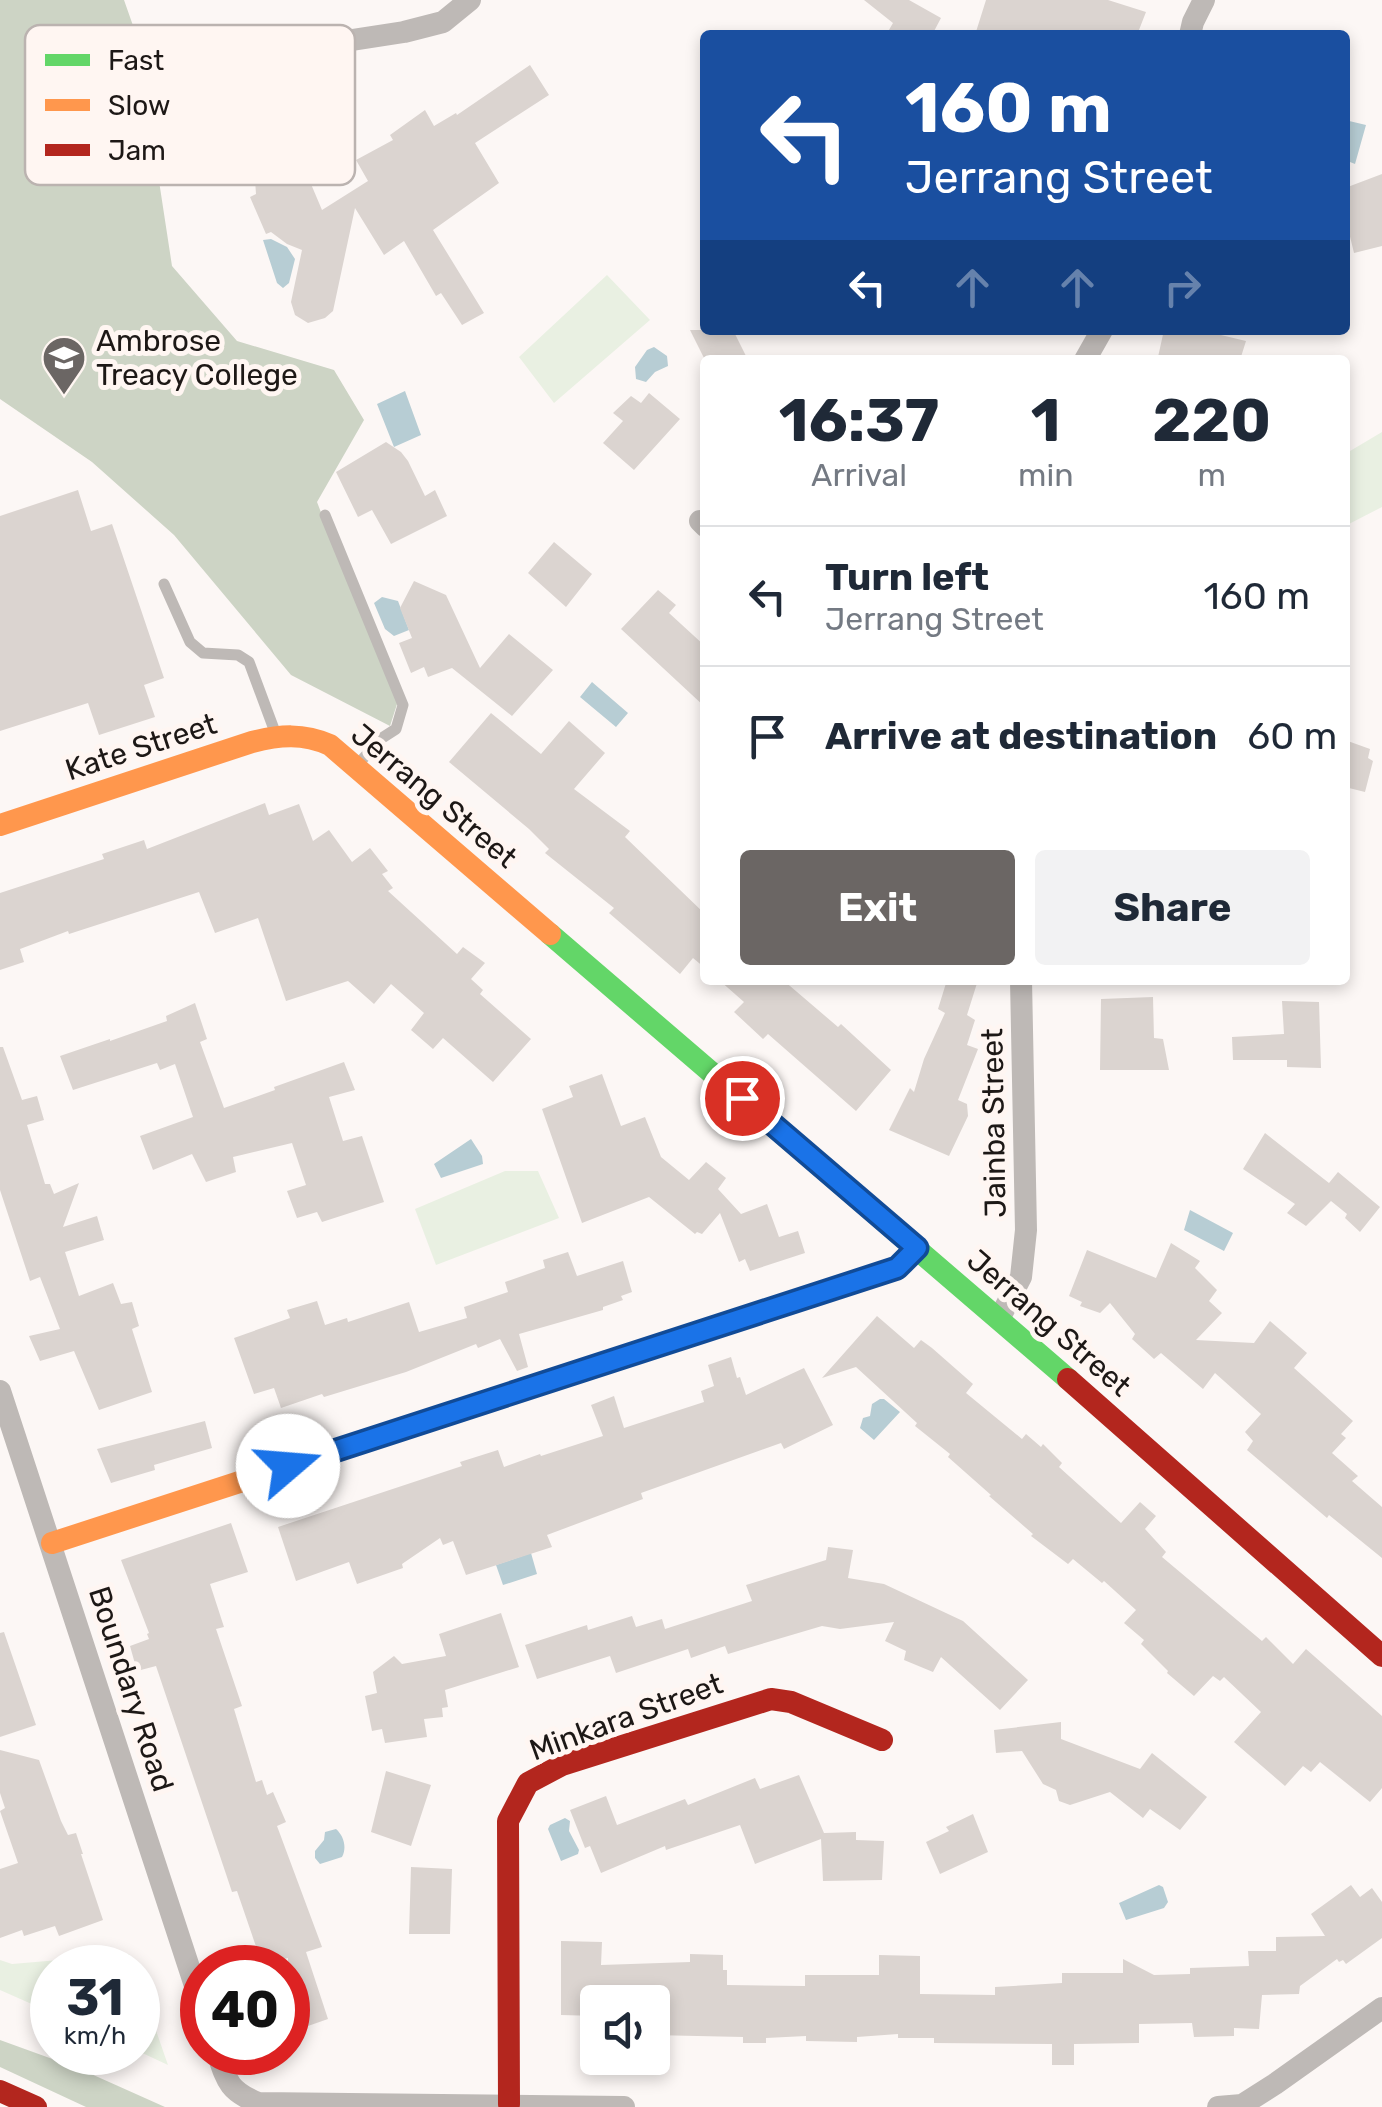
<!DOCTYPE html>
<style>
:root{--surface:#fff;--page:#f2f2f3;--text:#1f2937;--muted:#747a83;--line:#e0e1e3;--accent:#6b6664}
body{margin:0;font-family:Rubik,sans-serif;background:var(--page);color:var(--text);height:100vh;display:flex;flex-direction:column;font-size:38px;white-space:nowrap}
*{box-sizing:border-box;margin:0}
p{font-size:32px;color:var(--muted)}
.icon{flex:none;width:55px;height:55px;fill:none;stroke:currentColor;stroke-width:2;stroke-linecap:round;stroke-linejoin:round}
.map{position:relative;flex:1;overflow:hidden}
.sheet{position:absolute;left:700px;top:355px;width:650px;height:630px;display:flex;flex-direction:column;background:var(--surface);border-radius:10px;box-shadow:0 5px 15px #0003}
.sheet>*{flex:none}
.top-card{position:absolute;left:700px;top:30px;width:650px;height:305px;border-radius:10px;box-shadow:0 5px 15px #0003;background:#1a4fa0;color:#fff;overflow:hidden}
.tools{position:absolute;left:580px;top:1985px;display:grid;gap:20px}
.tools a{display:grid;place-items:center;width:90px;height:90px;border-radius:10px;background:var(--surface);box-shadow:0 5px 15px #0003;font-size:50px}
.speed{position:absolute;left:30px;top:1945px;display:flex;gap:20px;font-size:50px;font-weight:700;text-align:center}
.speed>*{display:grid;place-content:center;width:130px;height:130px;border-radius:50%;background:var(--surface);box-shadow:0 5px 15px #0003;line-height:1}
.speed small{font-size:25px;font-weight:400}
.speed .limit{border:15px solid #d22;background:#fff;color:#111}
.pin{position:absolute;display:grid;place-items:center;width:85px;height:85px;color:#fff;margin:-42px;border:5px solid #fff;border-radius:50%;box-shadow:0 2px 10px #0007}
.me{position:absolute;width:110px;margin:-55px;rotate:72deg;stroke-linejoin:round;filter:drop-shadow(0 0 8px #0008)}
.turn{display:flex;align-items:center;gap:35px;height:210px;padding:0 40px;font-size:45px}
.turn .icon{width:130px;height:130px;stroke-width:2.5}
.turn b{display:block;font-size:70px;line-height:85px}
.lanes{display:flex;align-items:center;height:95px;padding:0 40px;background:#0003;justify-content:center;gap:50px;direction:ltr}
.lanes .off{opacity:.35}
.eta{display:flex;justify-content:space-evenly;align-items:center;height:170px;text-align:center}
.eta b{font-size:60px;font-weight:700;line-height:70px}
.button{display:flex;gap:20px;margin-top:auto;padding:20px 40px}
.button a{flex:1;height:115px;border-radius:10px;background:var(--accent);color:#fff;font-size:40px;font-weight:700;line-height:115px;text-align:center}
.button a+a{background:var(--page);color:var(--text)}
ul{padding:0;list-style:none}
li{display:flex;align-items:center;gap:30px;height:140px;padding:0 40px;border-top:2px solid var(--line)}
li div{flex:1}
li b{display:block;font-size:38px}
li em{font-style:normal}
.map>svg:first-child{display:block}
</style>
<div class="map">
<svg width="1382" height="2107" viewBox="0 0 1382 2107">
<rect width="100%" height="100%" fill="#fcf7f5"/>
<!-- green -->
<path fill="#e9f0e2" d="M 607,275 L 650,320 L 554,403 L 519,357 Z
M 1382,432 L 1382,507 L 1345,526 L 1345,454 Z
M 505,1171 L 538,1171 L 559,1218 L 436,1265 L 415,1209 Z
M 129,1954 L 133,1967 L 52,1968 L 52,2013 L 0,1990 L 0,1960 L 12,1964 Z
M 138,1979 L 168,2065 L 138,2051 Z"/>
<!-- forest -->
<path fill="#cdd4c5" d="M 0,0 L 124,0 L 137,37 L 172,266 L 237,341 L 334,370 L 364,420 L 317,502 L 350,588 L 398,701 L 390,726 L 291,675 L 174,535 L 92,462 L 0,399 Z
M 0,2040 L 80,2069 L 165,2107 L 86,2107 L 0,2067 Z"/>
<!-- water -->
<path fill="#b7cdd4" d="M 1345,120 L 1366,125 L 1355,164 L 1345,160 Z
M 271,239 L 287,247 L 295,259 L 289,283 L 283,288 L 277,283 L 263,240 Z
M 654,347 L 667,356 L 668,366 L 655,372 L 646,382 L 636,379 L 635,367 L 647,350 Z
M 405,391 L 421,435 L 394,447 L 377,404 Z
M 382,597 L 398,601 L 409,630 L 394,636 L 385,629 L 374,603 Z
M 592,682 L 628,713 L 616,727 L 580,697 Z
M 471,1139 L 482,1156 L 483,1164 L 441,1178 L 434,1164 Z
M 1190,1210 L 1233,1233 L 1224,1251 L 1184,1230 Z
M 880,1399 L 884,1399 L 900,1412 L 874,1440 L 860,1428 L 863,1418 L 870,1416 L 872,1404 Z
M 531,1553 L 537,1574 L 503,1585 L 496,1565 Z
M 565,1818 L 570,1821 L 569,1831 L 579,1850 L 578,1854 L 561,1861 L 548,1829 L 550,1825 Z
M 336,1829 C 344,1836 347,1848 342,1857 L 320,1864 L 315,1858 L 315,1851 L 324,1840 L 325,1832 Z
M 1159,1885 L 1163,1887 L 1168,1902 L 1164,1908 L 1126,1920 L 1119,1903 Z"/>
<!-- building -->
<path fill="#dbd4d0" d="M 864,0 L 909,0 L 941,18 L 932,35 L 886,35 L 893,23 Z
M 986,0 L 1108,0 L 1146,12 L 1137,35 L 975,35 Z
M 530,65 L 549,95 L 475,143 L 499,183 L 433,230 L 484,313 L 462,325 L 441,293 L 436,296 L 404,241 L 384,255 L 355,208 L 333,311 L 325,318 L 308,323 L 295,315 L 291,302 L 302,250 L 287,244 L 271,232 L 266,234 L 250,197 L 256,194 L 254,166 L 257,158 L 267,150 L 285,146 L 297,151 L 322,210 L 368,181 L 356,160 L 393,140 L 390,135 L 425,110 L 434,126 L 456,113 L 457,115 Z
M 1382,174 L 1382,246 L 1354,253 L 1345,216 L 1345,188 Z
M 690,330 L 733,330 L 748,360 L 705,360 Z
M 1164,330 L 1200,330 L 1246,341 L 1240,360 L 1173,360 L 1158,357 Z
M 649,393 L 680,419 L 634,470 L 603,443 L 623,421 L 613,413 L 631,396 L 641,403 Z
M 386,442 L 401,452 L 408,461 L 425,496 L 435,490 L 447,516 L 391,544 L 372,510 L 358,517 L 336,472 Z
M 78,490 L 91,531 L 112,524 L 164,678 L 144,685 L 155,717 L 99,735 L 88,703 L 0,731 L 0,516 Z
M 554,542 L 592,574 L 566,607 L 528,573 Z
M 414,581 L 446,595 L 480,668 L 509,634 L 553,670 L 512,716 L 452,668 L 428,677 L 424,667 L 411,673 L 399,643 L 412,638 L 400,608 Z
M 658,590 L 676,605 L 669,613 L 705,646 L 705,707 L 621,629 Z
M 491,713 L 541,754 L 569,721 L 605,753 L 574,789 L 630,831 L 625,837 L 705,914 L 705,968 L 693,958 L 680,974 L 609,913 L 614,908 L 545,853 L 549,849 L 529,829 L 449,762 Z
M 1345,740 L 1370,749 L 1368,758 L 1373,761 L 1365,792 L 1345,787 Z
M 265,803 L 269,815 L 299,804 L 313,841 L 329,830 L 352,862 L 370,848 L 388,871 L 382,874 L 393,888 L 388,891 L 457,954 L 463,947 L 485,963 L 471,979 L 483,990 L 480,994 L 531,1039 L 493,1082 L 443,1038 L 433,1049 L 411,1030 L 424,1013 L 391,984 L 374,1004 L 348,981 L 286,1001 L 258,918 L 215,933 L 199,892 L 69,934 L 68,931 L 20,949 L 24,962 L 0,970 L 0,893 L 104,859 L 102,854 L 144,840 L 147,849 Z
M 719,980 L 783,980 L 838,1027 L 841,1024 L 891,1070 L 856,1111 L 768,1034 L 763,1039 L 734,1012 L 744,1002 Z
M 947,980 L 978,980 L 967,1015 L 975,1020 L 967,1045 L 978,1049 L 958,1100 L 967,1104 L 968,1116 L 949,1156 L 889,1130 L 910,1088 L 914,1092 L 924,1059 L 945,1013 L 938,1009 Z
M 1153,997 L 1154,1038 L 1163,1039 L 1169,1070 L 1100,1070 L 1101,999 Z
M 1282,1001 L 1319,1002 L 1321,1068 L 1287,1067 L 1287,1060 L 1233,1060 L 1232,1037 L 1284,1034 Z
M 195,1003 L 207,1039 L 200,1042 L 224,1108 L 275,1090 L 274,1087 L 344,1062 L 355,1090 L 329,1097 L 343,1141 L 362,1136 L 384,1202 L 322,1222 L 317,1212 L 297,1218 L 287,1191 L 306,1185 L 292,1143 L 233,1157 L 236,1172 L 206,1182 L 192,1154 L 153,1170 L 140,1136 L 193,1117 L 175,1064 L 160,1070 L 157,1063 L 73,1090 L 60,1056 L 110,1039 L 110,1041 L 167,1021 L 166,1016 Z
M 0,1047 L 3,1047 L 22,1100 L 37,1096 L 44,1120 L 27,1125 L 45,1184 L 50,1184 L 54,1194 L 79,1183 L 63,1227 L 97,1216 L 104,1240 L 65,1252 L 79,1296 L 113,1283 L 121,1304 L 132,1302 L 139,1326 L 132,1329 L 152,1392 L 99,1410 L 74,1351 L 40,1361 L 29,1336 L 60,1329 L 40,1277 L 30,1281 L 0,1190 Z
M 602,1074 L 621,1126 L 645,1117 L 661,1157 L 689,1180 L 706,1162 L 726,1178 L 718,1189 L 741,1214 L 767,1204 L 779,1237 L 798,1231 L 805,1253 L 750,1271 L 745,1259 L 739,1262 L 720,1213 L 702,1234 L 697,1232 L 695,1234 L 649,1197 L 582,1223 L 542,1109 L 573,1097 L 569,1086 Z
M 1265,1133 L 1329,1183 L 1338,1172 L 1380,1207 L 1360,1232 L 1345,1218 L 1347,1214 L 1331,1201 L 1306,1226 L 1287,1213 L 1295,1204 L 1243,1169 Z
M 1171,1243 L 1200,1261 L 1195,1268 L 1217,1290 L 1209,1301 L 1222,1313 L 1196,1340 L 1254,1343 L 1270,1321 L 1307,1353 L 1294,1368 L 1353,1421 L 1341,1434 L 1346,1438 L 1332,1453 L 1358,1476 L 1352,1481 L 1382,1507 L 1382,1558 L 1329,1515 L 1327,1518 L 1247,1450 L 1253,1441 L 1245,1432 L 1261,1414 L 1215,1373 L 1203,1389 L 1161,1353 L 1154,1359 L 1132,1339 L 1135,1334 L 1110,1303 L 1100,1313 L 1080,1306 L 1082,1302 L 1069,1296 L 1087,1250 L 1156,1278 Z
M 568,1252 L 577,1276 L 623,1261 L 632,1292 L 621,1296 L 623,1300 L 603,1307 L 603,1310 L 519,1334 L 528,1367 L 517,1371 L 500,1339 L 478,1348 L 476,1344 L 406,1372 L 324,1397 L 322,1394 L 281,1408 L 274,1388 L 254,1394 L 234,1338 L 290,1318 L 287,1310 L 317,1301 L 325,1325 L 347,1318 L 348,1322 L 409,1302 L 419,1332 L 467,1318 L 464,1307 L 508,1292 L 505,1282 L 545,1268 L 543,1260 Z
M 877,1316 L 914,1348 L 921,1340 L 932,1348 L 973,1384 L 966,1393 L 1022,1439 L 1026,1434 L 1041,1447 L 1043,1444 L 1062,1463 L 1059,1467 L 1121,1523 L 1140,1502 L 1156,1516 L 1145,1529 L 1166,1552 L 1162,1557 L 1262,1641 L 1266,1637 L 1293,1664 L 1306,1649 L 1382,1716 L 1382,1788 L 1370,1802 L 1320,1762 L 1311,1772 L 1303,1766 L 1285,1786 L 1234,1742 L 1261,1712 L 1224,1677 L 1220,1681 L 1213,1676 L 1194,1696 L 1167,1673 L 1168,1671 L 1141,1644 L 1144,1640 L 1124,1623 L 1136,1610 L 1104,1581 L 1102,1583 L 1073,1559 L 1068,1564 L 1031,1536 L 1033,1534 L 989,1496 L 991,1495 L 948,1457 L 950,1454 L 915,1426 L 917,1423 L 856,1367 L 822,1378 Z
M 731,1357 L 737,1378 L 740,1377 L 746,1395 L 804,1368 L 833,1425 L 784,1449 L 781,1443 L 641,1493 L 643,1499 L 547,1535 L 552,1547 L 466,1575 L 453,1541 L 443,1545 L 440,1538 L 402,1564 L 403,1568 L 357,1584 L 349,1562 L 296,1581 L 278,1527 L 462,1466 L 460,1462 L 498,1450 L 504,1467 L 540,1454 L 541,1456 L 603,1436 L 591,1405 L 614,1396 L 624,1428 L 704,1402 L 701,1391 L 714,1386 L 708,1365 Z
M 205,1421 L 212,1448 L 154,1465 L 155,1470 L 111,1483 L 97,1449 Z
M 231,1523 L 248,1572 L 210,1584 L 224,1627 L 216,1629 L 242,1706 L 234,1709 L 256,1782 L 262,1780 L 267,1795 L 273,1792 L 286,1822 L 277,1826 L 322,1947 L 306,1952 L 328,2019 L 288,2033 L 288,1958 L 280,1960 L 278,1955 L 261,1961 L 237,1891 L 232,1892 L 226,1874 L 156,1666 L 137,1671 L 130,1646 L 149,1639 L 147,1634 L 149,1633 L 121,1560 Z
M 828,1547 L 853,1550 L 848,1578 L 884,1584 L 963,1621 L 1028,1680 L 1000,1710 L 941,1657 L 933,1672 L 904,1660 L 906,1651 L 885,1641 L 894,1622 L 840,1629 L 822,1626 L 728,1654 L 725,1646 L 691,1658 L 688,1649 L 616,1673 L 610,1656 L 537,1679 L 525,1645 L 587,1625 L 588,1630 L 632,1616 L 636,1627 L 662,1619 L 665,1629 L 752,1601 L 746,1585 L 826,1560 Z
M 501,1613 L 519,1667 L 445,1690 L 448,1707 L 442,1708 L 443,1717 L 424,1719 L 427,1737 L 385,1743 L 382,1729 L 372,1731 L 365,1696 L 377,1693 L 373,1672 L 394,1656 L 402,1664 L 446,1656 L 439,1634 Z
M 4,1632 L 36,1725 L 0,1737 L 0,1633 Z
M 1061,1722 L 1061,1739 L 1140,1769 L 1152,1753 L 1207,1797 L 1180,1830 L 1150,1809 L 1143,1818 L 1110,1792 L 1070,1805 L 1059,1801 L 1056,1790 L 1043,1784 L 1022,1751 L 996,1753 L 994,1730 Z
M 0,1750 L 39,1760 L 61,1821 L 68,1835 L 76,1833 L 83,1854 L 81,1854 L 103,1920 L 59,1936 L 55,1926 L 24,1936 L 22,1930 L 0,1938 L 0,1869 L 18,1863 L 0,1811 L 5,1808 L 0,1793 Z
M 386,1771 L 431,1785 L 411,1846 L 371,1832 Z
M 799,1775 L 824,1833 L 856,1832 L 856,1840 L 884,1841 L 882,1880 L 823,1881 L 821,1839 L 755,1864 L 740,1825 L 666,1850 L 665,1846 L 601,1873 L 590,1846 L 585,1848 L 570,1810 L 606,1796 L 617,1825 L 685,1799 L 688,1805 L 755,1778 L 760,1789 Z
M 973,1814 L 988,1852 L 940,1874 L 926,1842 L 949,1831 L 946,1827 Z
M 411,1867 L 452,1869 L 450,1934 L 409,1934 Z
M 1351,1885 L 1360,1897 L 1372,1888 L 1382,1902 L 1382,1938 L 1346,1964 L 1343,1960 L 1339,1962 L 1337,1959 L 1300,1986 L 1299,1994 L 1262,1995 L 1259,2029 L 1234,2028 L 1234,2036 L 1194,2037 L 1192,2023 L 1139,2024 L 1139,2043 L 1074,2044 L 1074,2065 L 1052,2065 L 1052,2044 L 934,2043 L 934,2038 L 898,2038 L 898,2034 L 857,2037 L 857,2042 L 806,2041 L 806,2036 L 766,2038 L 766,2043 L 743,2043 L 743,2037 L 652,2035 L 652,2002 L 598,2002 L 598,2016 L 561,2015 L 561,1941 L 602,1942 L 601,1965 L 690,1962 L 690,1954 L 723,1955 L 723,1970 L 727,1970 L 727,1985 L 805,1986 L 805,1975 L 879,1975 L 879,1955 L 920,1956 L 920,1994 L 995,1995 L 995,1987 L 1062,1983 L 1062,1973 L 1123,1973 L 1123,1959 L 1154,1975 L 1190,1974 L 1190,1968 L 1249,1966 L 1248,1951 L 1276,1951 L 1276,1937 L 1325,1936 L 1311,1914 Z"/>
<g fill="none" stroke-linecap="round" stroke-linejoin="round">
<!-- lane -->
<path stroke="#beb9b6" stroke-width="11" d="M 325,515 L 403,705 L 396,729 L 382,738 L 359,763
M 164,584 L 190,642 L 203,653 L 238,655 L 249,662 L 275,732"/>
<!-- street -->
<path stroke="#beb9b6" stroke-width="22" d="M 1190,35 L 1193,22 L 1204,0
M 189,65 L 404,32 L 443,22 L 470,0
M 1085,360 L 1102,330
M 700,521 L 705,526
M 999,1319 L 1021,1277 L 1026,1230 L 1021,980
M 0,1391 L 202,2007
M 217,2052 C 227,2082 229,2091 258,2103 L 624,2107
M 1218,2107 L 1242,2105 L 1275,2084 L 1382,2008"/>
<!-- fast -->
<path stroke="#63d668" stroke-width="22" d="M 550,934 L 1068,1379"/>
<!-- slow -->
<path stroke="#ff974d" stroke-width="22" d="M 0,825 L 252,742 C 280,735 303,733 330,745 L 550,934
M 52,1543 L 897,1268 L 917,1248"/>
<!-- jam -->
<path stroke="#b3261e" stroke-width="22" d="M 1068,1379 L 1382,1656
M 0,2091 L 36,2107
M 509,2104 L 508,1821 L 528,1783 L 562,1765 L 771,1699 L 791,1702 L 882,1740"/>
</g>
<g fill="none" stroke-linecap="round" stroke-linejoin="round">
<defs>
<path id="route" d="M 288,1466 L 897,1268 L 917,1248 L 742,1098"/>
</defs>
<!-- route casing -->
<use href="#route" stroke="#114b97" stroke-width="25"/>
<!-- route -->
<use href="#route" stroke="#1a73e8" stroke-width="18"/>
</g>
<!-- icons -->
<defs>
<symbol id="school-pin" viewBox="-11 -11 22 30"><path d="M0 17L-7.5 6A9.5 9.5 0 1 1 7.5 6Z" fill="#6b6664" stroke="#fff6f2"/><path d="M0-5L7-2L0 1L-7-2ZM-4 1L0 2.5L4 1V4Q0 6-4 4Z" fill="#fff"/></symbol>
</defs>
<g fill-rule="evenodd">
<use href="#school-pin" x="39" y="333" width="50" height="68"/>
</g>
<g text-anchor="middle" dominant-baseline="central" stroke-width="10" stroke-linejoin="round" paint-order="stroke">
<!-- poi labels -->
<g font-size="30" fill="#1d1816" stroke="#fff6f2" text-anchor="start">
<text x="96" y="341">Ambrose<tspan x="96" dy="34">Treacy College</tspan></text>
</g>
<!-- street labels -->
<g font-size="30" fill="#1d1816" stroke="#fff6f2">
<text transform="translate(141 747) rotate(-18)">Kate Street</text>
<text transform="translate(434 796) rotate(40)">Jerrang Street</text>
<text transform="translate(994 1123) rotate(-91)">Jainba Street</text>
<text transform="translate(1049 1323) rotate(41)">Jerrang Street</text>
<text transform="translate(131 1689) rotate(72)">Boundary Road</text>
<text transform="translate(626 1717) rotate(-20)">Minkara Street</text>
</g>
</g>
<!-- legend -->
<rect x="25" y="25" width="330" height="160" rx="15" fill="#fff6f2" stroke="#bbb3b0" stroke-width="2.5"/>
<rect x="45" y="54" width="45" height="12" fill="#63d668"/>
<rect x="45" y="99" width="45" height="12" fill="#ff974d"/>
<rect x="45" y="144" width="45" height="12" fill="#b3261e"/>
<g font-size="28" fill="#1d1816">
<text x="108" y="70">Fast</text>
<text x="108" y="115">Slow</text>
<text x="108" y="160">Jam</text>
</g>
</svg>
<div class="tools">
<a><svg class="icon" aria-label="sound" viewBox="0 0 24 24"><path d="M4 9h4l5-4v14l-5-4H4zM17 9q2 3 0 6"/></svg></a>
</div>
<div class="speed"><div>31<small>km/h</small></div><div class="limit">40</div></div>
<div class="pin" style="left:742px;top:1098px;background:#d93025"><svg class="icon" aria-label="arrive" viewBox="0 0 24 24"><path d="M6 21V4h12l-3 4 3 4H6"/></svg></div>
<svg class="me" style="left:288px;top:1466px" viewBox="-20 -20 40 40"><circle r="19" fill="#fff"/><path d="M0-13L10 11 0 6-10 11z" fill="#1a73e8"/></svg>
<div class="top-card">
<div class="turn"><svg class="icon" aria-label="left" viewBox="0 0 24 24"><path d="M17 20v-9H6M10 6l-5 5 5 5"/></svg><div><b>160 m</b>Jerrang Street</div></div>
<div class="lanes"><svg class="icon" aria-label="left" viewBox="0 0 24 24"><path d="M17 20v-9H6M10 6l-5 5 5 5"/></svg><svg class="icon off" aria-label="ahead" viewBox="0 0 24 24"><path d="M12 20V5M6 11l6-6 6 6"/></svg><svg class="icon off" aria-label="ahead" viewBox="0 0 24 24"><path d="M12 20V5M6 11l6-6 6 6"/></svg><svg class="icon off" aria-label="right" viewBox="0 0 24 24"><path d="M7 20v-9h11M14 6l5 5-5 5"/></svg></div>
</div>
<section class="sheet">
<div class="eta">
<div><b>16:37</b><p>Arrival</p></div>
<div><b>1</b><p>min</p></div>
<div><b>220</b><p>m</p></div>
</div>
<ul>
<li><svg class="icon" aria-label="left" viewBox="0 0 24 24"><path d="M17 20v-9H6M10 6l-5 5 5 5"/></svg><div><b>Turn left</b><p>Jerrang Street</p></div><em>160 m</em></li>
<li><svg class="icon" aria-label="arrive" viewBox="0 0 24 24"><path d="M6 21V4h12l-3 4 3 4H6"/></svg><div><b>Arrive at destination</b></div><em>60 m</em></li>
</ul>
<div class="button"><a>Exit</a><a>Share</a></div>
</section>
</div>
